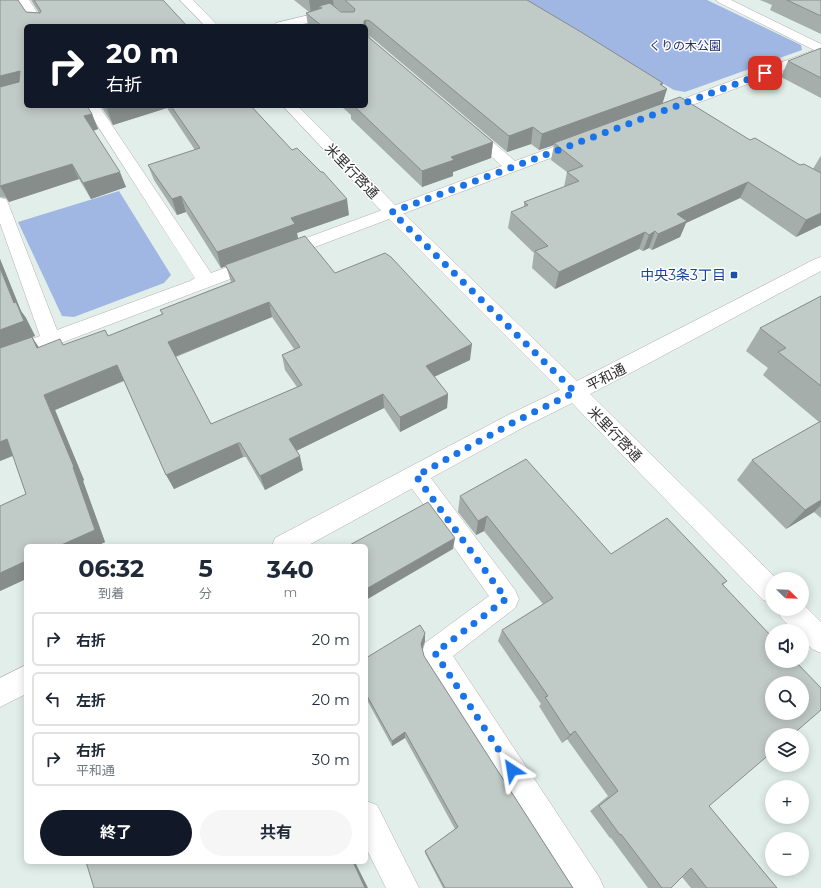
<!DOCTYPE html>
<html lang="ja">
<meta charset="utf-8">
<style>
:root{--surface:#fff;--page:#f6f6f7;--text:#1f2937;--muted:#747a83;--line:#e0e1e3;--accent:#111827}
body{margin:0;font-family:Montserrat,"Noto Sans JP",sans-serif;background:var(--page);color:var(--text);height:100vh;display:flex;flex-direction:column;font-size:15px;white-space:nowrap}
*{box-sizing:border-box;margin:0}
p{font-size:13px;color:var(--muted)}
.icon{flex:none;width:22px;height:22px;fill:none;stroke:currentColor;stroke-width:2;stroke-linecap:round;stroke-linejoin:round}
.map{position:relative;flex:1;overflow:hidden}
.panel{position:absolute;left:24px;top:544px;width:344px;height:320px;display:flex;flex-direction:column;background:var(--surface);border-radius:6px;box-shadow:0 2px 10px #0003}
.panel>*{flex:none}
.top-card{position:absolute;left:24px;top:24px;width:344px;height:84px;border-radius:6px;box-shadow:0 2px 10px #0003;background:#111827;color:#fff;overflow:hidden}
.needle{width:26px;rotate:113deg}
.controls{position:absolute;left:765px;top:572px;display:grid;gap:8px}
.controls a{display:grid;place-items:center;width:44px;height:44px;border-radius:50%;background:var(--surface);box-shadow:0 2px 10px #0003;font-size:20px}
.pin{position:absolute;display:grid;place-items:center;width:34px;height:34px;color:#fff;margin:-17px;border-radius:8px;box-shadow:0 2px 6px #0006}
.me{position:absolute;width:44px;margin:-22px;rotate:327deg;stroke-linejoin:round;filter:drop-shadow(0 0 3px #0008)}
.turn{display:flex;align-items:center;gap:14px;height:84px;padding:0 16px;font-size:18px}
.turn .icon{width:52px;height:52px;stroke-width:2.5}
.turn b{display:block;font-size:28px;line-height:34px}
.eta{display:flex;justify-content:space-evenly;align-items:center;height:68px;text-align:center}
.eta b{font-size:24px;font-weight:700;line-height:28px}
.action{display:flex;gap:8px;margin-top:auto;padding:8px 16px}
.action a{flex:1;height:46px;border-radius:24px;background:var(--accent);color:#fff;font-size:16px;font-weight:700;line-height:46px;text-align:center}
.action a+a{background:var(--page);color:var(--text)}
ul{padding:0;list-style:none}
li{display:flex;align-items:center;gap:12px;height:54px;margin:0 8px 6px;padding:0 8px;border:2px solid var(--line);border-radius:6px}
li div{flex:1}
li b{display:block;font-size:15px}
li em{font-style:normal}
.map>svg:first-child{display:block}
</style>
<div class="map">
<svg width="821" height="888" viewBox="0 0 821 888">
<rect width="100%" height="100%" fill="#e1eee9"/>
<!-- green -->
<path fill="#a0b7e3" d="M 517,0 L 707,0 L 801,45 L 802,50 L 685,92 L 674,90 Z
M 119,191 L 171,275 L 164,283 L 74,317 L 62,316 L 18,222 Z"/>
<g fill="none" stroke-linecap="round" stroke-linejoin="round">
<defs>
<path id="street" d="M 17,0 L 29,0 L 46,26 L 34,26 Z
M 716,0 L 731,0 L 821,44 L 821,56 L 666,115 L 661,116 L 656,115 L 654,112 L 656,109 L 814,50 L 718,2 Z
M 334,9 L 338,10 L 355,26 L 342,26 L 332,17 L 295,26 L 274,26 L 276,23 Z
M 85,106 L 99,106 L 211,273 L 502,166 L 465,133 L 463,130 L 465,127 L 470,126 L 475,127 L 515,161 L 575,139 L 580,138 L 585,139 L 587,142 L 585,145 L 0,366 L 0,351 L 40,336 L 0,223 L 0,198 L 6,199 L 8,203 L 57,330 L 190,281 L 195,278 Z
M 416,466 L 424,469 L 515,590 L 519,599 L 515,608 L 453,656 L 599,877 L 604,888 L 569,888 L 425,663 L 422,653 L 425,643 L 489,596 L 408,483 L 405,476 L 408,469 Z
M 366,801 L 377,805 L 419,888 L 386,888 L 366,848 Z"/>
<path id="secondary" d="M 180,0 L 193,0 L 218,26 L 205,26 Z
M 283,106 L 298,106 L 398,208 L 577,381 L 815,259 L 821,257 L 821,271 L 638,369 L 590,394 L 777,579 L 772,579 L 772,603 L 763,600 L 572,403 L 524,427 L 307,546 L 272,546 L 275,538 L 508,415 L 560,390 L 386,216 Z
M 802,603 L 821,622 L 821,653 L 812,649 L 802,639 L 802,631 L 794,631 L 781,618 L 777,609 L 802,609 Z
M 26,665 L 26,694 L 0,707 L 0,678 Z"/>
</defs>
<!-- street casing -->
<use href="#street" stroke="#b9aeb0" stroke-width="1"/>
<!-- secondary casing -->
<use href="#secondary" stroke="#b9aeb0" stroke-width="1"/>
<!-- street -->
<use href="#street" fill="#fff" fill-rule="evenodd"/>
<!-- secondary -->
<use href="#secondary" fill="#fff" fill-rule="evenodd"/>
</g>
<!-- wall -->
<path fill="#a5aeaa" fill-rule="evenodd" d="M 0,0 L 26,12 L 39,13 L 31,0 L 163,0 L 26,26 L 92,114 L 98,129 L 93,131 L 126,187 L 91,199 L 79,179 L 9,202 L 6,198 L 0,197 Z
M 294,0 L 527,0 L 667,89 L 662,103 L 750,140 L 800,165 L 813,169 L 820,157 L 821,156 L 821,225 L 796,237 L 740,198 L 686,223 L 680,237 L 652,250 L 649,248 L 643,251 L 639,249 L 555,289 L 532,268 L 534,253 L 508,228 L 511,212 L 524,207 L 524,202 L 564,187 L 567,172 L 551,160 L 554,145 L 539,150 L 531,144 L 507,152 L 371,37 L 367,36 L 493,142 L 491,158 L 453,172 L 453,176 L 422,187 L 351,119 L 351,115 L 341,106 L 366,106 L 366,26 L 308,26 L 306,13 L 309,12 ZM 336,8 L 338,9 L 342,12 L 341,12 Z
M 760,0 L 821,0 L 821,34 L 770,10 L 772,5 Z
M 821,48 L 821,98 L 781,77 L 788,61 Z
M 101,106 L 255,106 L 252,107 L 349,215 L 297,233 L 298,238 L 335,273 L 470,360 L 434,377 L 448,394 L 447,408 L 400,432 L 384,408 L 296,451 L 303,470 L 265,490 L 246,457 L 243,457 L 174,489 L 124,381 L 55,410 L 84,480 L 83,481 L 105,542 L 97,546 L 26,546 L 26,579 L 0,591 L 0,506 L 26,494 L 13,456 L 0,461 L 0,259 L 21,311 L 26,318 L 35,336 L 32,337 L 39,348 L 64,345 L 105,330 L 108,336 L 162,314 L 160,310 L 231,282 L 226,266 L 221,268 L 186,212 L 177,215 L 154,180 L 148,165 L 195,150 L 167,108 L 113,125 ZM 272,317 L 294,349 L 282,355 L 285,370 L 297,387 L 211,424 L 176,357 Z
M 821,296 L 821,518 L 814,512 L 786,529 L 737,480 L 752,460 L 819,422 L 763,375 L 768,368 L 746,351 L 760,328 Z
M 460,496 L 611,554 L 727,581 L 723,585 L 709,806 L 777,888 L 691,888 L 682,877 L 671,888 L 648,888 L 611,838 L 610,838 L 590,811 L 608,796 L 567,739 L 562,743 L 539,706 L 541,704 L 498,641 L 502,630 L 543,604 L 484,531 L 476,535 L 458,512 Z
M 425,633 L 425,641 L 422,649 L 424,656 L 573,888 L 443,888 L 425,853 L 425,851 L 455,829 L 405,738 L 392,746 L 366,698 L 366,658 Z"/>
<!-- shaded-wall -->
<path fill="#868d8b" d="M 309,0 L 333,0 L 334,8 L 322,8 L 319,6 L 320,11 L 311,13 Z
M 366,20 L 366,26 L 364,26 L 364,21 Z
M 20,71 L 26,85 L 0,93 L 0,76 Z
M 663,83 L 660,91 L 667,89 L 662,105 L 554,143 L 554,145 L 539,150 L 542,134 Z
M 117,106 L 166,106 L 167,108 L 113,125 L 107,109 Z
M 92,114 L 98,129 L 90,132 L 84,116 Z
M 533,127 L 531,144 L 507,152 L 509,136 Z
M 493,142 L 491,158 L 453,172 L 453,176 L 422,187 L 422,171 L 451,157 Z
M 72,164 L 79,179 L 9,202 L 0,186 Z
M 120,172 L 126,187 L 91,199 L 83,183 Z
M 748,182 L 740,198 L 686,223 L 680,237 L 652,250 L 658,234 L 677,214 Z
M 181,196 L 186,212 L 177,215 L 172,199 Z
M 347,199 L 349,215 L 297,233 L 298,239 L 221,268 L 217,252 L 291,218 Z
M 821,213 L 821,225 L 796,237 L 806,220 Z
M 655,231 L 649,248 L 643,251 L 649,235 Z
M 645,232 L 639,249 L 555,289 L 559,272 Z
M 0,259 L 21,311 L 26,318 L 35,336 L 32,337 L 42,352 L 0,350 L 0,330 L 14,303 L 0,268 Z
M 269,302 L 272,317 L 174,357 L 168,342 Z
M 472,344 L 470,360 L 425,381 L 426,366 Z
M 117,365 L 125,380 L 55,410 L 84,480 L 83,481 L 105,542 L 97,546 L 59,546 L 73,467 L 44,395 Z
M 383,394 L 384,408 L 292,453 L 289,439 Z
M 448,394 L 447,408 L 400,432 L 400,417 Z
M 7,439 L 19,453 L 0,461 L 0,442 Z
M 238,443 L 243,457 L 174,489 L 166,475 Z
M 300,456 L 303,470 L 265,490 L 260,476 Z
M 821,500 L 821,505 L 814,512 L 786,529 L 805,510 Z
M 487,516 L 484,531 L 476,535 L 478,521 Z
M 455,538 L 453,549 L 366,600 L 366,589 Z
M 26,561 L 26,579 L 0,591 L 0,573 Z
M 425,633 L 425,641 L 421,653 L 421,644 Z
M 575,731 L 567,739 L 562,743 L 570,735 Z
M 405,732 L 405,738 L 392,746 L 392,741 Z
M 353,862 L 355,862 L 368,888 L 365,888 Z"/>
<!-- building -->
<path fill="#c0cac6" stroke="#868d8b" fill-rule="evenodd" d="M 0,0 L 18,0 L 26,12 L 40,13 L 41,11 L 34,0 L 163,0 L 187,26 L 26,26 L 26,106 L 87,106 L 92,114 L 84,116 L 120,172 L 83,183 L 72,164 L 0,186 L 0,87 L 19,82 L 20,71 L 0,76 Z
M 345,0 L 527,0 L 581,32 L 663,83 L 660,84 L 667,89 L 542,134 L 533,127 L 509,136 L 370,21 L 366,20 L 364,21 L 364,26 L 322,26 L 306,13 L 322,8 L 319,6 L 330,3 L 341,12 L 354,12 L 355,9 Z
M 787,0 L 821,0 L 821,16 Z
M 366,35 L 493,142 L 451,157 L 454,160 L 422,171 L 354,106 L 366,106 Z
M 821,48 L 821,78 L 788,61 Z
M 680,97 L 750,140 L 755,138 L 800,165 L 804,164 L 821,173 L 821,213 L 806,220 L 748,182 L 677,214 L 687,221 L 658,234 L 655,231 L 649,235 L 645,232 L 559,272 L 535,251 L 548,246 L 511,212 L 528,205 L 524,202 L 579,181 L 567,172 L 583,166 L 554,143 Z
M 105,106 L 117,106 L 107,109 Z
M 171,106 L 251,106 L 292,150 L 297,148 L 321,172 L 323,172 L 347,199 L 291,218 L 295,224 L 217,252 L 181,196 L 172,199 L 148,165 L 200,148 Z
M 305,236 L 335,273 L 385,253 L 391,257 L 472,344 L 426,366 L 448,394 L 400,417 L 383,394 L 289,439 L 300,456 L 260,476 L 240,443 L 238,443 L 166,475 L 117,365 L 44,395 L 74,467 L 73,467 L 95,530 L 59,546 L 26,546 L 26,561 L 0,573 L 0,506 L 26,494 L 7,439 L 0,442 L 0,348 L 32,337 L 37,348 L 60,339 L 63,345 L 105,330 L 108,336 L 163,314 L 160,310 L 235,281 L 225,265 ZM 269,302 L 300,347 L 282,355 L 302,385 L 211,424 L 168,342 Z
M 0,268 L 14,303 L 16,302 L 24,321 L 0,330 Z
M 821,296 L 821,386 L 778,352 L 786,348 L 760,328 Z
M 821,421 L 821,500 L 805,510 L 752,460 Z
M 526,459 L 611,554 L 667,518 L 727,581 L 722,584 L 772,637 L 772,661 L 795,661 L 821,688 L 821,710 L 792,735 L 772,735 L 772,752 L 709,806 L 777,888 L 707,888 L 691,868 L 671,888 L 662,888 L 621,834 L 620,835 L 599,806 L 618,791 L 575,731 L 570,735 L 545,697 L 548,696 L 502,630 L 553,598 L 487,516 L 478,521 L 460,496 ZM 772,683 L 802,683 L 802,713 L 772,713 Z
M 428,502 L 455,538 L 366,589 L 366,546 L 348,546 Z
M 420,625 L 425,633 L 421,644 L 424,656 L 573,888 L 445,888 L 425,851 L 458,827 L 405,732 L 392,741 L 366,694 L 366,658 Z
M 86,862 L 353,862 L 365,888 L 94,888 Z"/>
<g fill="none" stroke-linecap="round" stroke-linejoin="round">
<!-- route -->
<path stroke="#1a73e8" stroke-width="7" stroke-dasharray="0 12.6" d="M 512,770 L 435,653 L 506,599 L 416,476 L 516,421 L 575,392 L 392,212 L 765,73"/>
</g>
<!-- markers -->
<rect fill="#1a4fb4" stroke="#fff" stroke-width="1.5" x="730" y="271" width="8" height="8" rx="2"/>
<g text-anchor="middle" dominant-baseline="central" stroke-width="3" stroke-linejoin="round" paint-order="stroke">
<!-- far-park labels -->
<g font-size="12" fill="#1e2e6b" stroke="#fff">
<text x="685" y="45">くりの木公園</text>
</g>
<!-- street labels -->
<g font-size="14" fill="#2e2e2e" stroke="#fff">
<text transform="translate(352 171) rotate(46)">米里行啓通</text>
<text transform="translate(606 377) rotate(-27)">平和通</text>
<text transform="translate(615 434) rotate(46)">米里行啓通</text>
</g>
<!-- transit labels -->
<g font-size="14" fill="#164399" stroke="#fff" text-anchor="end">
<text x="726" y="275">中央3条3丁目</text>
</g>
</g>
</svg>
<div class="controls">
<a><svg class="needle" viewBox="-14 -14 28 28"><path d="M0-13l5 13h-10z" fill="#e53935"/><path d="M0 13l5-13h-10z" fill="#747a83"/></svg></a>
<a><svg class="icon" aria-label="sound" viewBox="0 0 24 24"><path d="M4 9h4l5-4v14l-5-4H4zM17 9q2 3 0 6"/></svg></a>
<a><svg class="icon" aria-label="search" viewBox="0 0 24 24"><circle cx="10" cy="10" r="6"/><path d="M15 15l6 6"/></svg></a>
<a><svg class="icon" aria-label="layers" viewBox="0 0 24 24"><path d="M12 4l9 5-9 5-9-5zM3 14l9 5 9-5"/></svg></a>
<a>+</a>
<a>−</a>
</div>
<div class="pin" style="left:765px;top:73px;background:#d93025"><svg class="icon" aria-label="arrive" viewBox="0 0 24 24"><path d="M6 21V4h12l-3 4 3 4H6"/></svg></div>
<svg class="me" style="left:512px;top:770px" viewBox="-20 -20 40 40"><path d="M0-17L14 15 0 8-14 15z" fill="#1a73e8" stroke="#fff" stroke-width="4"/></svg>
<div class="top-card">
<div class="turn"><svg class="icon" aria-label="right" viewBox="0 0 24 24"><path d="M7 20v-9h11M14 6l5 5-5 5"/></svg><div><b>20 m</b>右折</div></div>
</div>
<section class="panel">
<div class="eta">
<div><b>06:32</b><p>到着</p></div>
<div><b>5</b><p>分</p></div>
<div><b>340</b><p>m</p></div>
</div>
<ul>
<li><svg class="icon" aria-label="right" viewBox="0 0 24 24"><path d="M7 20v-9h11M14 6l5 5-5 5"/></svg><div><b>右折</b></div><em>20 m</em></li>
<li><svg class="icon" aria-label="left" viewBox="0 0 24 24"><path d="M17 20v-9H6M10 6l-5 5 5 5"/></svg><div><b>左折</b></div><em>20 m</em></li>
<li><svg class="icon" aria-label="right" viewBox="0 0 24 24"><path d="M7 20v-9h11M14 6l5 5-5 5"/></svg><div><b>右折</b><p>平和通</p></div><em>30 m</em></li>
</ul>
<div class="action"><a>終了</a><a>共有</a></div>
</section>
</div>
